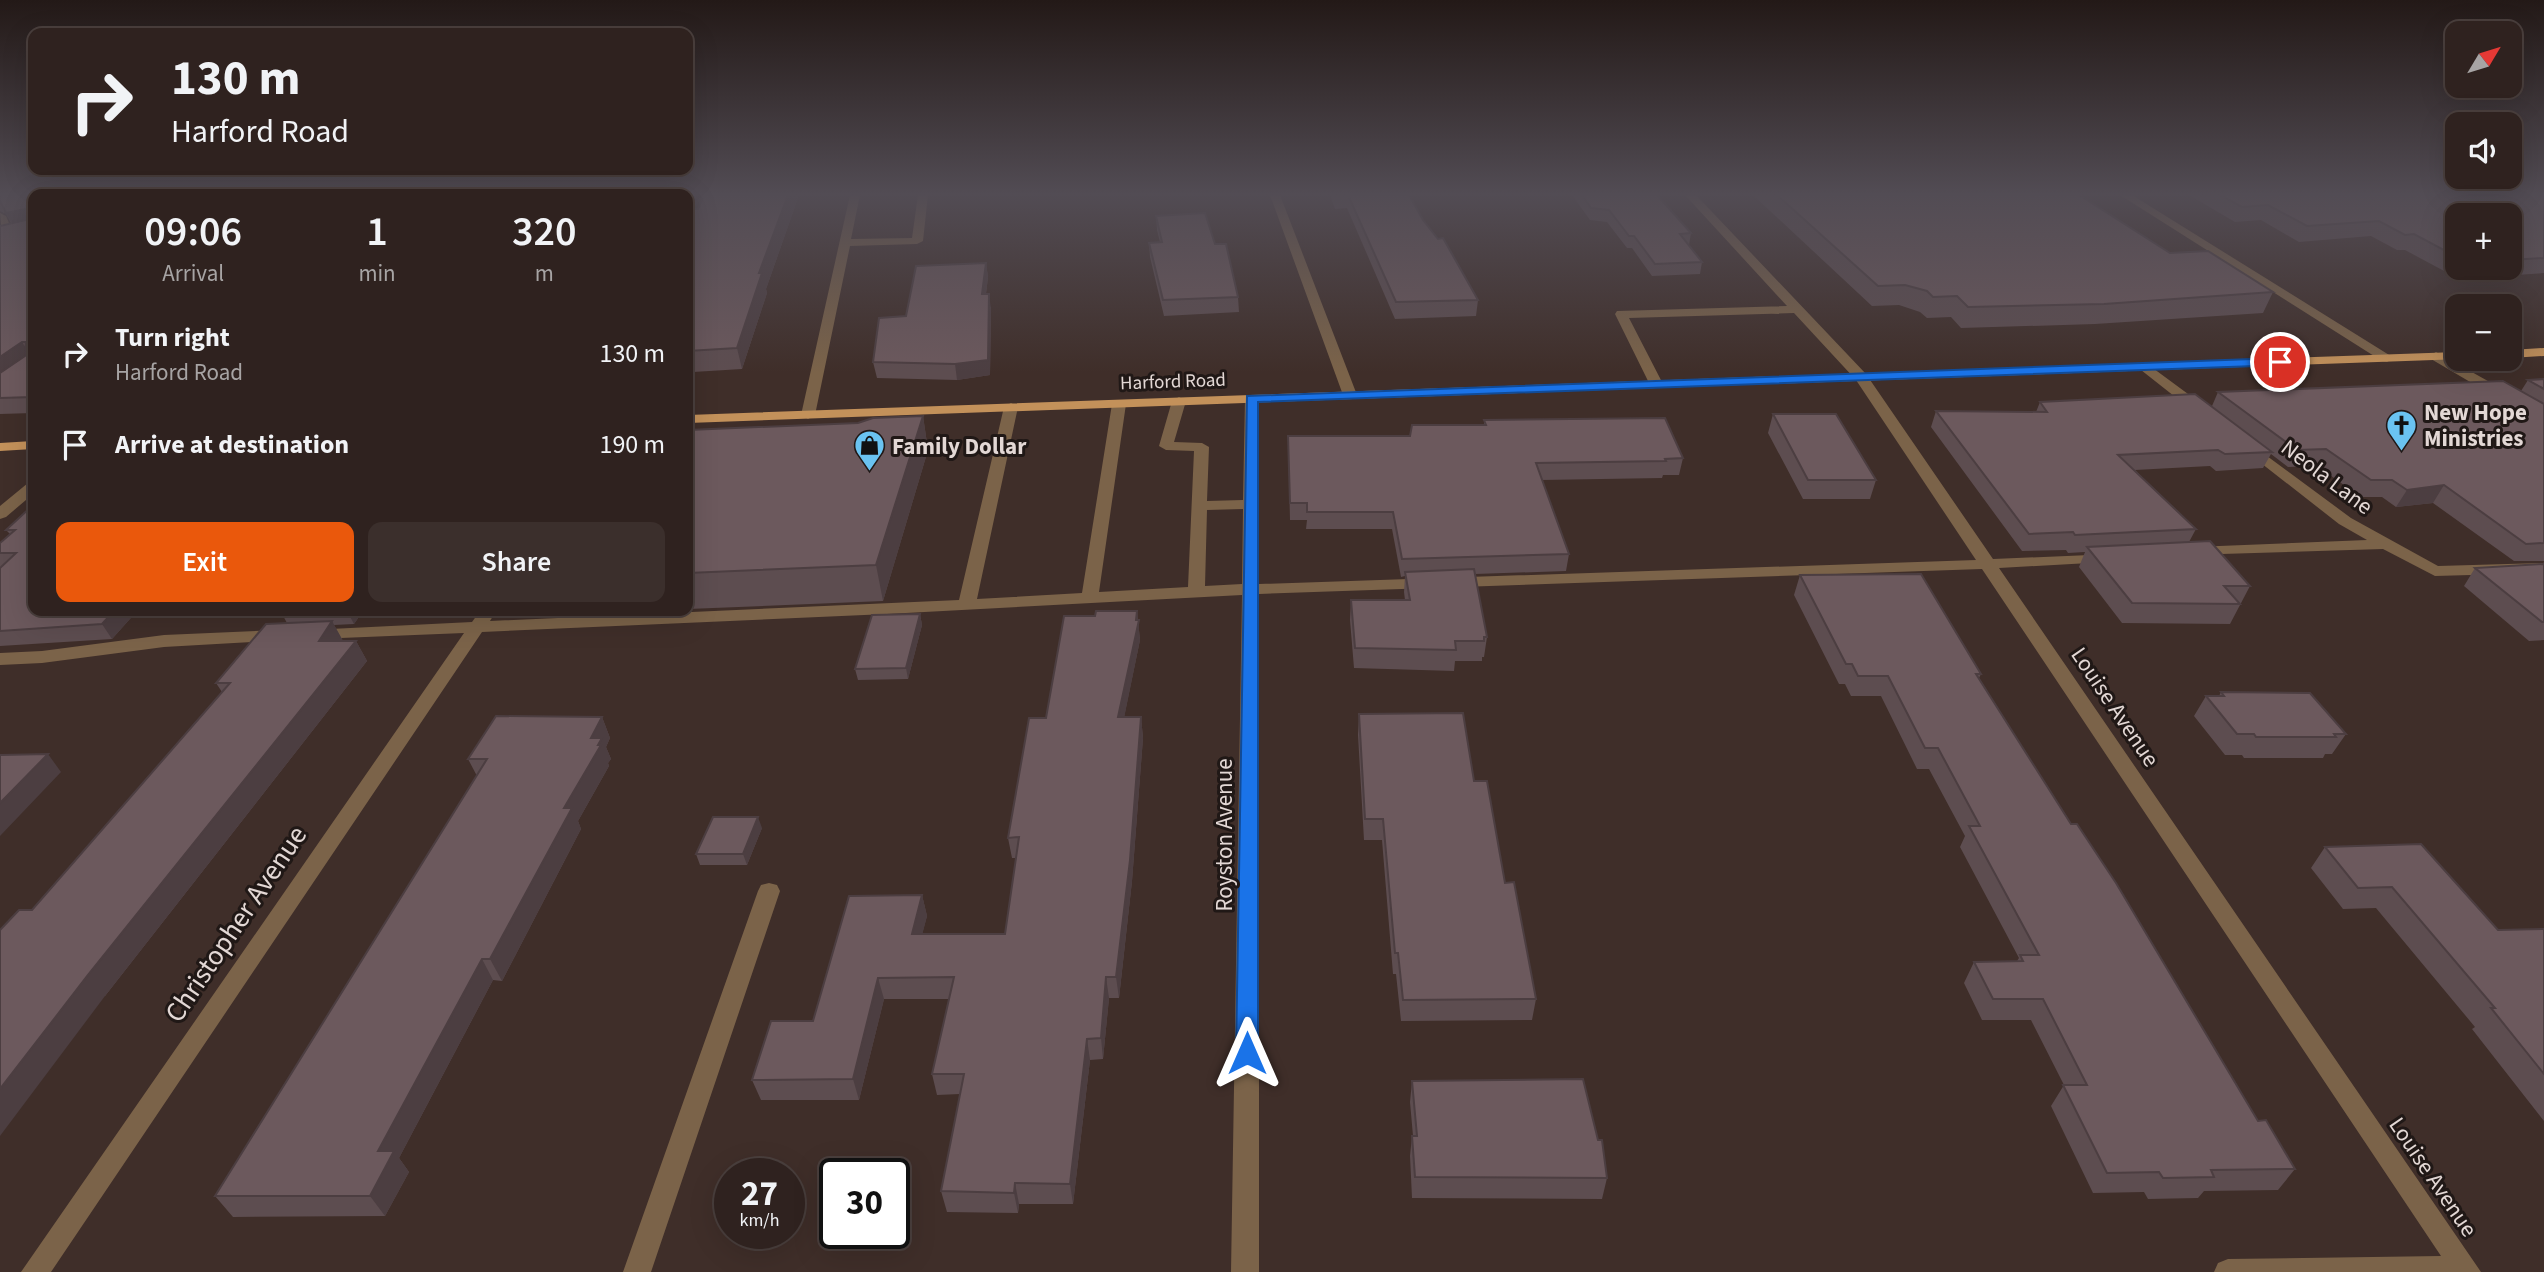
<!DOCTYPE html>
<meta charset="utf-8">
<style>
:root{--surface:#2f221f;--page:#3b2f2c;--text:#f1f3f6;--muted:#a7a4a4;--line:#4a3f3d;--accent:#ea580c}
body{margin:0;font-family:"Source Sans 3",sans-serif;background:var(--page);color:var(--text);height:100vh;display:flex;flex-direction:column;font-size:26px;white-space:nowrap}
*{box-sizing:border-box;margin:0}
p{font-size:23px;color:var(--muted)}
.icon{flex:none;width:38px;height:38px;fill:none;stroke:currentColor;stroke-width:2;stroke-linecap:round;stroke-linejoin:round}
.map{position:relative;flex:1;overflow:hidden}
.details{position:absolute;left:28px;top:189px;width:665px;height:427px;display:flex;flex-direction:column;background:var(--surface);border-radius:14px;box-shadow:0 7px 28px #0002,0 0 0 2px var(--line)}
.details>*{flex:none}
.top-card{position:absolute;left:28px;top:28px;width:665px;height:147px;border-radius:14px;box-shadow:0 7px 28px #0002,0 0 0 2px var(--line);background:#2f221f;color:var(--text);overflow:hidden}
.needle{width:46px;rotate:52deg}
.fabs{position:absolute;left:2445px;top:21px;display:grid;gap:14px}
.fabs a{display:grid;place-items:center;width:77px;height:77px;border-radius:14px;background:var(--surface);box-shadow:0 7px 28px #0002,0 0 0 2px var(--line);font-size:35px}
.speed{position:absolute;left:714px;top:1158px;display:flex;gap:14px;font-size:35px;font-weight:700;text-align:center}
.speed>*{display:grid;place-content:center;width:91px;height:91px;border-radius:50%;background:var(--surface);box-shadow:0 7px 28px #0002,0 0 0 2px var(--line);line-height:1}
.speed small{font-size:18px;font-weight:400}
.speed .limit{border:4px solid #111;border-radius:10px;background:#fff;color:#111}
.pin{position:absolute;display:grid;place-items:center;width:60px;height:60px;color:#fff;margin:-30px;border:4px solid #fff;border-radius:50%;box-shadow:0 2px 7px #0007}
.me{position:absolute;width:77px;margin:-38px;rotate:0deg;stroke-linejoin:round;filter:drop-shadow(0 0 5px #0008)}
.turn{display:flex;align-items:center;gap:24px;height:147px;padding:0 28px;font-size:32px}
.turn .icon{width:91px;height:91px;stroke-width:2.5}
.turn b{display:block;font-size:49px;line-height:60px}
.eta{display:flex;justify-content:space-evenly;align-items:center;height:119px;text-align:center}
.eta b{font-size:42px;font-weight:600;line-height:49px}
.primary-button{display:flex;gap:14px;margin-top:auto;padding:14px 28px}
.primary-button a{flex:1;height:80px;border-radius:14px;background:var(--accent);color:#fff;font-size:28px;font-weight:600;line-height:80px;text-align:center}
.primary-button a+a{background:var(--page);color:var(--text)}
ul{padding:0;list-style:none}
li{display:flex;align-items:center;gap:21px;height:91px;padding:0 28px}
li div{flex:1}
li b{display:block;font-size:26px}
li em{font-style:normal}
.map>svg:first-child{display:block}
</style>
<div class="map">
<svg width="2544" height="1272" viewBox="0 0 2544 1272">
<rect width="100%" height="100%" fill="#3f2e29"/>
<g fill="none" stroke-linecap="round" stroke-linejoin="round">
<!-- minor -->
<path fill="#7b6349" fill-rule="evenodd" d="M 850,195 L 860,195 L 851,239 L 912,238 L 918,195 L 928,195 L 923,241 L 917,244 L 850,246 L 815,415 L 808,419 L 801,415 Z
M 1270,195 L 1280,195 L 1357,395 L 1355,398 L 1350,399 L 1343,395 Z
M 1685,195 L 1696,195 L 1866,374 L 1993,559 L 2113,554 L 2115,557 L 2113,560 L 2107,562 L 1999,568 L 2481,1272 L 2214,1272 L 2218,1263 L 2228,1259 L 2441,1256 L 1982,569 L 1259,594 L 1259,1272 L 1231,1272 L 1242,595 L 887,614 L 482,632 L 51,1272 L 21,1272 L 464,633 L 316,639 L 310,638 L 307,634 L 310,630 L 472,622 L 480,611 L 496,611 L 490,621 L 959,600 L 1004,407 L 1011,403 L 1018,407 L 977,599 L 1082,593 L 1112,404 L 1119,400 L 1126,404 L 1099,592 L 1188,587 L 1194,451 L 1166,450 L 1159,446 L 1172,401 L 1179,397 L 1186,401 L 1174,442 L 1202,443 L 1209,447 L 1207,501 L 1243,500 L 1245,399 L 1252,395 L 1259,399 L 1259,584 L 1976,560 L 1856,380 L 1794,313 L 1629,318 L 1663,384 L 1656,388 L 1651,387 L 1615,314 L 1617,311 L 1787,306 ZM 1243,509 L 1242,584 L 1205,586 L 1207,510 Z
M 2120,195 L 2132,195 L 2394,358 L 2387,362 L 2382,361 Z
M 0,213 L 6,216 L 14,235 L 12,237 L 2,235 Z
M 2436,352 L 2504,390 L 2506,393 L 2499,397 L 2494,396 L 2431,359 L 2429,356 Z
M 2146,363 L 2203,405 L 2203,411 L 2193,411 L 2141,370 L 2141,364 Z
M 2248,442 L 2351,518 L 2438,566 L 2544,563 L 2544,573 L 2435,576 L 2383,549 L 2188,555 L 2186,552 L 2188,549 L 2194,547 L 2367,540 L 2339,524 L 2243,449 L 2241,446 L 2243,443 Z
M 33,481 L 33,494 L 6,517 L 0,519 L 0,506 L 28,483 Z
M 278,630 L 287,636 L 284,640 L 164,647 L 42,663 L 0,665 L 0,653 L 42,651 L 164,635 Z
M 769,883 L 777,885 L 780,891 L 651,1272 L 623,1272 L 758,891 L 761,885 Z"/>
<!-- major -->
<path fill="#c3915a" fill-rule="evenodd" d="M 2544,348 L 2544,356 L 2510,358 L 2510,350 Z
M 2457,352 L 2457,359 L 2462,359 L 688,423 L 688,415 Z
M 33,441 L 33,449 L 0,451 L 0,443 Z"/>
</g>
<!-- wall -->
<path fill="#5d4d50" fill-rule="evenodd" d="M 0,195 L 33,195 L 33,413 L 0,414 L 0,226 L 11,223 L 6,214 L 0,211 Z
M 704,195 L 799,195 L 766,289 L 767,293 L 742,369 L 693,372 L 689,361 L 688,361 L 688,209 L 698,209 Z
M 1330,195 L 1409,195 L 1423,220 L 1478,300 L 1476,316 L 1395,319 L 1347,208 L 1335,209 Z
M 1572,195 L 1657,195 L 1691,233 L 1689,245 L 1702,262 L 1700,274 L 1652,276 L 1632,248 L 1627,248 L 1607,222 L 1590,220 Z
M 1753,195 L 2079,195 L 2170,253 L 2273,292 L 2263,313 L 2095,324 L 1961,328 L 1951,317 L 1927,318 L 1920,312 L 1899,305 L 1872,306 Z
M 2189,195 L 2544,195 L 2544,273 L 2459,279 L 2405,250 L 2397,250 L 2371,236 L 2299,242 L 2261,220 L 2235,222 ZM 2457,215 L 2510,215 L 2510,268 L 2457,268 Z
M 1156,216 L 1215,244 L 1238,297 L 1239,312 L 1164,316 L 1150,257 L 1149,243 L 1160,242 L 1157,230 Z
M 986,263 L 988,277 L 986,294 L 991,309 L 990,375 L 957,380 L 877,378 L 873,362 L 906,316 Z
M 2544,379 L 2544,561 L 2514,561 L 2433,503 L 2396,507 L 2382,497 L 2361,497 L 2317,466 L 2288,467 L 2271,454 L 2263,468 L 2216,471 L 2210,466 L 2135,470 L 2196,529 L 2189,542 L 2250,586 L 2230,624 L 2122,623 L 2079,567 L 2085,552 L 2068,553 L 2066,550 L 2022,551 L 1931,427 L 1936,411 L 2036,412 L 2040,402 L 2212,406 L 2218,392 L 2521,391 L 2528,380 Z
M 1773,414 L 1876,480 L 1870,499 L 1803,499 L 1768,433 Z
M 923,416 L 928,450 L 883,601 L 688,609 L 688,430 L 858,423 Z
M 1484,420 L 1683,458 L 1679,475 L 1663,475 L 1662,478 L 1542,480 L 1569,554 L 1566,571 L 1475,574 L 1487,637 L 1484,657 L 1482,657 L 1482,661 L 1455,661 L 1454,671 L 1354,668 L 1350,620 L 1351,600 L 1405,600 L 1404,592 L 1405,576 L 1401,577 L 1392,529 L 1306,529 L 1307,520 L 1290,520 L 1288,436 L 1410,436 L 1484,425 Z
M 33,505 L 137,611 L 112,639 L 0,646 L 0,553 L 10,534 L 6,530 Z
M 2544,562 L 2544,640 L 2529,641 L 2464,586 L 2475,568 L 2543,564 Z
M 1800,575 L 1981,674 L 1979,678 L 2258,1121 L 2295,1169 L 2278,1190 L 2204,1191 L 2198,1198 L 2148,1199 L 2144,1192 L 2093,1193 L 2051,1106 L 2064,1085 L 2031,1020 L 1982,1020 L 1964,983 L 1974,962 L 2017,961 L 2019,958 L 1960,847 L 1965,836 L 1929,769 L 1917,769 L 1881,696 L 1851,696 L 1845,684 L 1839,684 L 1794,595 Z
M 282,611 L 363,611 L 354,624 L 334,625 L 343,641 L 356,641 L 367,661 L 105,996 L 32,910 L 222,692 L 216,683 L 287,623 L 281,612 Z
M 530,611 L 592,611 L 531,612 Z
M 1137,611 L 1140,640 L 1124,717 L 1141,717 L 1143,738 L 1132,881 L 1119,998 L 1109,998 L 1103,1059 L 1090,1060 L 1073,1204 L 1019,1204 L 1018,1213 L 947,1212 L 941,1191 L 960,1094 L 937,1095 L 932,1074 L 949,999 L 884,999 L 859,1100 L 761,1100 L 752,1080 L 813,1021 L 922,895 L 927,916 L 922,934 L 1005,934 L 1016,858 L 1012,858 L 1008,838 L 1046,718 L 1095,616 Z
M 920,614 L 922,625 L 908,679 L 858,680 L 855,669 Z
M 2221,692 L 2346,734 L 2332,754 L 2325,754 L 2323,758 L 2244,758 L 2242,755 L 2225,755 L 2194,716 L 2206,696 L 2219,696 Z
M 1359,714 L 1474,781 L 1505,883 L 1536,999 L 1532,1020 L 1401,1021 L 1396,974 L 1393,974 L 1382,840 L 1364,840 L 1358,735 Z
M 602,717 L 610,738 L 606,747 L 611,759 L 608,763 L 609,766 L 578,821 L 581,829 L 502,981 L 493,980 L 399,1158 L 409,1172 L 385,1216 L 233,1217 L 215,1196 L 477,776 L 468,759 Z
M 762,828 L 747,865 L 700,865 L 696,854 Z
M 2325,847 L 2498,930 L 2544,929 L 2544,1121 L 2472,1029 L 2475,1027 L 2376,908 L 2343,909 L 2311,868 Z
M 1412,1081 L 1607,1178 L 1602,1199 L 1412,1198 L 1410,1156 L 1412,1136 L 1413,1136 L 1410,1102 Z"/>
<!-- shaded-wall -->
<path fill="#4c3e41" d="M 788,195 L 799,195 L 766,289 L 767,293 L 742,369 L 737,348 L 759,273 Z
M 25,209 L 32,222 L 14,227 L 6,213 Z
M 986,263 L 988,277 L 984,309 L 982,294 Z
M 989,294 L 991,309 L 990,375 L 957,380 L 955,364 Z
M 22,342 L 32,357 L 0,379 L 0,357 Z
M 923,416 L 928,450 L 883,601 L 876,565 Z
M 2444,485 L 2433,503 L 2396,507 L 2407,490 Z
M 114,611 L 137,611 L 112,639 L 102,624 Z
M 347,611 L 363,611 L 354,624 Z
M 1137,611 L 1140,640 L 1120,738 L 1118,717 Z
M 920,614 L 922,625 L 908,679 L 906,668 Z
M 332,621 L 343,641 L 319,641 Z
M 356,641 L 367,661 L 105,996 L 0,1136 L 0,1089 L 88,975 Z
M 602,717 L 610,738 L 606,747 L 611,759 L 608,763 L 609,766 L 578,821 L 581,829 L 502,981 L 490,959 L 564,808 L 591,738 Z
M 1141,717 L 1143,738 L 1132,881 L 1119,998 L 1116,977 Z
M 48,754 L 61,772 L 0,836 L 0,803 Z
M 758,817 L 762,828 L 747,865 L 743,854 Z
M 922,895 L 927,916 L 917,955 L 912,934 Z
M 482,959 L 493,980 L 399,1158 L 409,1172 L 385,1216 L 370,1196 L 378,1151 Z
M 1106,977 L 1109,998 L 1103,1059 L 1101,1038 Z
M 878,978 L 884,999 L 859,1100 L 853,1079 Z
M 1087,1039 L 1090,1060 L 1073,1204 L 1070,1184 Z
M 1015,1183 L 1019,1204 L 1018,1213 L 1014,1193 Z"/>
<!-- building -->
<path fill="#6c595d" stroke="#4c3e41" stroke-width="2" d="M 0,195 L 33,195 L 33,397 L 0,398 L 0,373 L 25,356 L 26,342 L 22,342 L 0,357 L 0,226 L 26,220 L 28,211 L 25,209 L 6,213 L 0,201 Z
M 704,195 L 788,195 L 759,273 L 762,273 L 737,348 L 688,351 L 691,340 L 688,340 L 688,209 L 698,209 Z
M 1348,195 L 1409,195 L 1423,220 L 1438,239 L 1443,238 L 1478,300 L 1396,302 Z
M 1582,195 L 1657,195 L 1691,233 L 1680,234 L 1702,262 L 1655,264 L 1634,236 L 1629,236 L 1609,210 L 1591,208 Z
M 1777,195 L 2079,195 L 2170,253 L 2208,251 L 2273,292 L 2104,304 L 1968,307 L 1957,296 L 1933,297 L 1927,291 L 1905,285 L 1878,286 Z
M 2220,195 L 2544,195 L 2544,258 L 2510,260 L 2510,215 L 2457,215 L 2457,257 L 2414,234 L 2405,235 L 2379,221 L 2307,226 L 2268,205 L 2242,207 Z
M 1205,213 L 1215,244 L 1226,244 L 1238,297 L 1163,300 L 1149,243 L 1162,242 L 1156,216 Z
M 986,263 L 982,294 L 989,294 L 988,360 L 955,364 L 873,362 L 879,318 L 906,316 L 916,266 Z
M 2544,379 L 2544,389 L 2528,380 Z
M 2503,381 L 2544,404 L 2544,543 L 2526,544 L 2444,485 L 2407,490 L 2392,480 L 2371,480 L 2326,449 L 2297,450 L 2218,392 Z
M 2195,394 L 2272,452 L 2225,454 L 2218,450 L 2118,455 L 2196,529 L 2075,535 L 2073,532 L 2029,534 L 1936,411 L 2047,412 L 2040,402 Z
M 1773,414 L 1836,414 L 1876,480 L 1808,480 Z
M 923,416 L 876,565 L 688,573 L 688,430 L 858,423 L 873,418 Z
M 1665,418 L 1683,458 L 1665,459 L 1666,461 L 1536,463 L 1569,554 L 1402,559 L 1393,512 L 1307,512 L 1307,503 L 1290,503 L 1288,436 L 1410,436 L 1412,425 L 1486,425 L 1484,420 Z
M 33,505 L 33,611 L 114,611 L 102,624 L 0,631 L 0,568 L 16,553 L 0,553 L 0,543 L 15,530 L 6,530 Z
M 2210,541 L 2250,586 L 2224,586 L 2240,604 L 2132,603 L 2087,547 Z
M 2544,564 L 2544,622 L 2542,622 L 2475,568 Z
M 1474,569 L 1487,637 L 1484,637 L 1484,641 L 1455,641 L 1456,650 L 1355,648 L 1351,600 L 1410,600 L 1405,572 Z
M 1921,574 L 1981,674 L 1976,674 L 2071,824 L 2077,824 L 2116,883 L 2258,1121 L 2266,1120 L 2295,1169 L 2211,1170 L 2214,1177 L 2163,1178 L 2159,1172 L 2107,1173 L 2063,1085 L 2087,1085 L 2043,999 L 1993,999 L 1974,962 L 2023,961 L 2020,955 L 2039,955 L 1969,826 L 1980,826 L 1938,748 L 1925,748 L 1888,676 L 1858,676 L 1852,664 L 1846,664 L 1800,575 Z
M 282,611 L 314,611 L 281,612 Z
M 1096,611 L 1137,611 L 1136,620 L 1139,620 L 1118,717 L 1141,717 L 1130,860 L 1116,977 L 1106,977 L 1101,1038 L 1087,1039 L 1070,1184 L 1015,1183 L 1014,1193 L 941,1191 L 964,1074 L 932,1074 L 954,977 L 878,978 L 853,1079 L 752,1080 L 771,1021 L 813,1021 L 849,896 L 922,895 L 912,934 L 1005,934 L 1019,837 L 1008,838 L 1029,718 L 1046,718 L 1064,616 L 1095,616 Z
M 920,614 L 906,668 L 855,669 L 872,615 Z
M 332,621 L 319,641 L 356,641 L 88,975 L 0,1089 L 0,930 L 19,910 L 32,910 L 230,683 L 216,683 L 266,624 Z
M 2221,692 L 2310,693 L 2346,734 L 2334,734 L 2336,737 L 2256,737 L 2254,734 L 2237,734 L 2206,696 L 2224,696 Z
M 1463,713 L 1474,781 L 1487,781 L 1505,883 L 1514,882 L 1536,999 L 1403,1000 L 1398,953 L 1395,953 L 1383,819 L 1365,819 L 1359,714 Z
M 496,716 L 602,717 L 591,738 L 602,738 L 598,745 L 601,745 L 564,808 L 572,808 L 490,959 L 482,959 L 378,1151 L 394,1151 L 370,1196 L 215,1196 L 487,759 L 468,759 Z
M 48,754 L 0,803 L 0,755 Z
M 713,817 L 758,817 L 743,854 L 696,854 Z
M 2421,844 L 2498,930 L 2544,929 L 2544,1074 L 2491,1008 L 2495,1008 L 2392,887 L 2358,888 L 2325,847 Z
M 1583,1079 L 1598,1140 L 1602,1140 L 1607,1178 L 1415,1177 L 1412,1136 L 1417,1136 L 1412,1081 Z"/>
<!-- sky -->
<linearGradient id="sky" x2="0" y2="1"><stop stop-color="#231917"/><stop offset="0.52" stop-color="#524c54"/><stop offset="1" stop-color="#524c54" stop-opacity="0"/></linearGradient>
<rect width="2544" height="373" fill="url(#sky)"/>
<!-- route -->
<path fill="#1a73e8" stroke="#114b97" stroke-width="2" d="M 2280,358 L 2284,359 L 2284,365 L 1258,402 L 1258,1053 L 1254,1060 L 1247,1063 L 1239,1060 L 1236,1053 L 1247,396 Z"/>
<!-- icons -->
<defs>
<symbol id="church-pin" viewBox="-11 -11 22 30"><path d="M0 17L-7.5 6A9.5 9.5 0 1 1 7.5 6Z" fill="#6ac3f1" stroke="#201816"/><path d="M-1.2-6h2.4v3.5h3.3v2.4h-3.3V6h-2.4V-.1h-3.3v-2.4h3.3Z" fill="#111"/></symbol>
<symbol id="shop-pin" viewBox="-11 -11 22 30"><path d="M0 17L-7.5 6A9.5 9.5 0 1 1 7.5 6Z" fill="#6ac3f1" stroke="#201816"/><path d="M-5-2.5h2.3a2.7 3.5 0 0 1 5.4 0H5L5.5 6h-11ZM-1.5-2.5h3a1.5 2.3 0 0 0-3 0Z" fill="#111"/></symbol>
</defs>
<g fill-rule="evenodd">
<use href="#church-pin" x="2384" y="408" width="35" height="47"/>
<use href="#shop-pin" x="852" y="428" width="35" height="47"/>
</g>
<g text-anchor="middle" dominant-baseline="central" stroke-width="6" stroke-linejoin="round" paint-order="stroke">
<!-- far-street labels -->
<g font-size="19" fill="#e3d8d5" stroke="#201816">
<text transform="translate(1173 382) rotate(-2)">Harford Road</text>
</g>
<!-- poi labels -->
<g font-size="23" font-weight="bold" fill="#e3d8d5" stroke="#201816" text-anchor="start">
<text x="2424" y="412">New Hope<tspan x="2424" dy="26">Ministries</tspan></text>
<text x="892" y="446">Family Dollar</text>
</g>
<!-- street labels -->
<g font-size="23" fill="#e3d8d5" stroke="#201816">
<text transform="translate(2327 477) rotate(37)">Neola Lane</text>
<text transform="translate(2115 707) rotate(56)">Louise Avenue</text>
<text transform="translate(1224 835) rotate(-90)">Royston Avenue</text>
<text transform="translate(2433 1177) rotate(56)">Louise Avenue</text>
</g>
<!-- near-street labels -->
<g font-size="28" fill="#e3d8d5" stroke="#201816">
<text transform="translate(236 924) rotate(-56)">Christopher Avenue</text>
</g>
</g>
</svg>
<div class="fabs">
<a><svg class="needle" viewBox="-14 -14 28 28"><path d="M0-13l5 13h-10z" fill="#e53935"/><path d="M0 13l5-13h-10z" fill="#a7a4a4"/></svg></a>
<a><svg class="icon" aria-label="sound" viewBox="0 0 24 24"><path d="M4 9h4l5-4v14l-5-4H4zM17 9q2 3 0 6"/></svg></a>
<a>+</a>
<a>−</a>
</div>
<div class="speed"><div>27<small>km/h</small></div><div class="limit">30</div></div>
<div class="pin" style="left:2280px;top:362px;background:#d93025"><svg class="icon" aria-label="arrive" viewBox="0 0 24 24"><path d="M6 21V4h12l-3 4 3 4H6"/></svg></div>
<svg class="me" style="left:1247px;top:1053px" viewBox="-20 -20 40 40"><path d="M0-17L14 15 0 8-14 15z" fill="#1a73e8" stroke="#fff" stroke-width="4"/></svg>
<div class="top-card">
<div class="turn"><svg class="icon" aria-label="right" viewBox="0 0 24 24"><path d="M7 20v-9h11M14 6l5 5-5 5"/></svg><div><b>130 m</b>Harford Road</div></div>
</div>
<section class="details">
<div class="eta">
<div><b>09:06</b><p>Arrival</p></div>
<div><b>1</b><p>min</p></div>
<div><b>320</b><p>m</p></div>
</div>
<ul>
<li><svg class="icon" aria-label="right" viewBox="0 0 24 24"><path d="M7 20v-9h11M14 6l5 5-5 5"/></svg><div><b>Turn right</b><p>Harford Road</p></div><em>130 m</em></li>
<li><svg class="icon" aria-label="arrive" viewBox="0 0 24 24"><path d="M6 21V4h12l-3 4 3 4H6"/></svg><div><b>Arrive at destination</b></div><em>190 m</em></li>
</ul>
<div class="primary-button"><a>Exit</a><a>Share</a></div>
</section>
</div>
